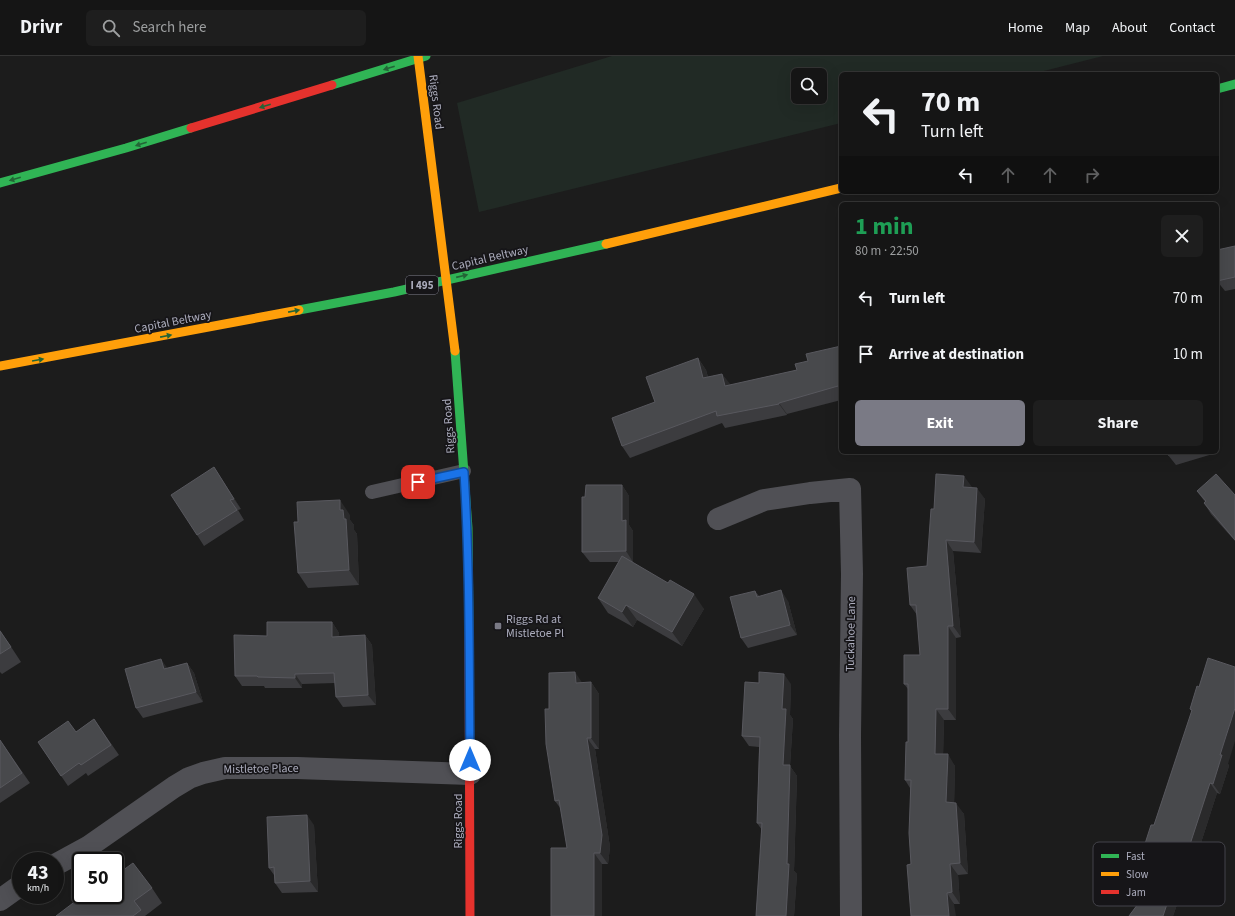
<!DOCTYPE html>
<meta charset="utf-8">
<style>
:root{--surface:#151515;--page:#1e1e1e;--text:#f1f3f6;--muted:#9d9fa0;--line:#343434;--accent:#7a7a85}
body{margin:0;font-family:"Source Sans 3",sans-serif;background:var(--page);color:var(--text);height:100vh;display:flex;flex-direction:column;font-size:15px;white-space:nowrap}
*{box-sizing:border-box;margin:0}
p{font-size:13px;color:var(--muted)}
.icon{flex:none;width:22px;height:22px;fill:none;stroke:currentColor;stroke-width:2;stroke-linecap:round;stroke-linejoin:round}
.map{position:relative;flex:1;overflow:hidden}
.panel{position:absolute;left:839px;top:146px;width:380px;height:252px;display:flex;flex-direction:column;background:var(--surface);border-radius:6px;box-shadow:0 4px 16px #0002,0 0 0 1px var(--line)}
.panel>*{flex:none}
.banner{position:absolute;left:839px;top:16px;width:380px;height:122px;border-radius:6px;box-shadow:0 4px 16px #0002,0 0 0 1px var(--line);background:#151515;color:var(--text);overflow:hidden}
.fabs{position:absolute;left:791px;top:12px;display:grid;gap:8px}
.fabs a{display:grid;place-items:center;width:36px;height:36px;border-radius:6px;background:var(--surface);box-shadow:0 4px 16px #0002,0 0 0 1px var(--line);font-size:20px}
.speed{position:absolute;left:12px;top:796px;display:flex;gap:8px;font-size:20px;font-weight:700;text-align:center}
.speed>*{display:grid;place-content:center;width:52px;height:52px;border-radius:50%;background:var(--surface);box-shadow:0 4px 16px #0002,0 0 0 1px var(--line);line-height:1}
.speed small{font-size:10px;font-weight:400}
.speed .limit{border:2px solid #111;border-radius:6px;background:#fff;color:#111}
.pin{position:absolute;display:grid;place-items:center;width:34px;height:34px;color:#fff;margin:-17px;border-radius:8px;box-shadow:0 2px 6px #0006}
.me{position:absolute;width:44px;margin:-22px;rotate:0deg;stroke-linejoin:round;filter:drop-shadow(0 0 3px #0008)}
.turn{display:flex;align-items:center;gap:14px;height:84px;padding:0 16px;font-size:18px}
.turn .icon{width:52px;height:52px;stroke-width:2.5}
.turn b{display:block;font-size:28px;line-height:34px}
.lanes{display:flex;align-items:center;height:38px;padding:0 16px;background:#0003;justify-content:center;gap:20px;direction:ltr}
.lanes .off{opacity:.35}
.round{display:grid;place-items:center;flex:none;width:42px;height:42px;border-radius:6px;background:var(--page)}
.headline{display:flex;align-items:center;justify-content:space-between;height:68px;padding:0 16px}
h1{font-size:24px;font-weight:700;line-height:30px;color:#1e9e55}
.cta{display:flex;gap:8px;margin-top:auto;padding:8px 16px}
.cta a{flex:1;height:46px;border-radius:6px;background:var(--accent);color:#fff;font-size:16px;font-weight:700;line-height:46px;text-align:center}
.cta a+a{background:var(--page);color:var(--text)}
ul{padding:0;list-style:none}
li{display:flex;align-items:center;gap:12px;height:56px;padding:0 16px}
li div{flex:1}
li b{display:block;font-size:15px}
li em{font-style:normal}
header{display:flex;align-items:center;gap:24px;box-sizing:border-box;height:56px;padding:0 20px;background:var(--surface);border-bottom:1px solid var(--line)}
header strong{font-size:19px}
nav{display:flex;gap:22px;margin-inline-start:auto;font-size:14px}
.search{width:280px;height:36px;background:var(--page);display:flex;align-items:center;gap:10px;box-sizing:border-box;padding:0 14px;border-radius:6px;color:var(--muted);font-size:15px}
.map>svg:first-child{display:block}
</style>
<header>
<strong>Drivr</strong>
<div class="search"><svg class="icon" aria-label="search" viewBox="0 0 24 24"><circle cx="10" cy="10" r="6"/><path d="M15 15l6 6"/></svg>Search here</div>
<nav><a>Home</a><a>Map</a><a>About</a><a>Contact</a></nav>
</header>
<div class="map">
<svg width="1235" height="860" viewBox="0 0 1235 860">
<rect width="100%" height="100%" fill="#1c1c1c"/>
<!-- green -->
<path fill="#212a25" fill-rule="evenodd" d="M 612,0 L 1103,0 L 1032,18 L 841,18 L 841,67 L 479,156 L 457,47 ZM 798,19 L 820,19 L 820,41 L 798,41 Z"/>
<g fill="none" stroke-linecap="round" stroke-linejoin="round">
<!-- lane -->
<path stroke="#505055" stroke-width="14" d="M 372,436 L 464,415"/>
<!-- street -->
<path stroke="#505055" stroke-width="22" d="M 718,463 L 764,444 L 810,437 L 850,433 L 852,518 L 850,679 L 851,860
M 55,809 L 88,791 L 174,731 L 189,722 L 203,717 L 225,712 L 297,712 L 470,718
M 0,844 L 21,829"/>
<!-- fast -->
<path stroke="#30b455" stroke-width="9" d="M 332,29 L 426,0
M 1217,33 L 1235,28
M 0,127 L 126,92 L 191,72
M 299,254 L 394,236 L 606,188
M 455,295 L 468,472 L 469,577"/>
<!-- slow -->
<path stroke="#ff9f0a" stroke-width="9" d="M 606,188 L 841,132
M 0,310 L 299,254"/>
<!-- jam -->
<path stroke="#e5322d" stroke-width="9" d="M 191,72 L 332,29
M 469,577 L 470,860"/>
<!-- slow-bridge -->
<path stroke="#ff9f0a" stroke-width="9" d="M 418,0 L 455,295"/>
</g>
<!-- wall -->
<path fill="#3c3c3f" d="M 1235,190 L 1235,233 L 1225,235 L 1217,225 Z
M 841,290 L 841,344 L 787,358 L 787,359 L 725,372 L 722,367 L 630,402 L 622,390 L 655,346 L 698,302 L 706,314 L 708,321 L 722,318 L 730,329 L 797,314 L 808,305 Z
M 1168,396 L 1216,396 L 1216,397 L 1176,409 L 1168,399 Z
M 214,411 L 241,453 L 238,454 L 244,464 L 204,490 L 197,479 Z
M 622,429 L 629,440 L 629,469 L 633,475 L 633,506 L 631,506 L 704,553 L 682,590 L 637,564 L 633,571 L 608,557 L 598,542 L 619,506 L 590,506 L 582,496 L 585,441 Z
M 971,431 L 985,443 L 981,497 L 953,495 L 961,581 L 956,582 L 956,664 L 944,664 L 943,698 L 955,710 L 954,747 L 964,758 L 968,818 L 958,819 L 960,848 L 954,848 L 911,808 L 910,732 L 905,724 L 908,686 L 908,633 L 904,628 L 920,599 L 917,559 L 910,549 L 927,510 L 934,453 Z
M 1197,435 L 1235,439 L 1235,485 L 1211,458 L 1204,447 L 1205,446 Z
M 350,459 L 350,464 L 354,469 L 354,474 L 357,478 L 359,529 L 308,532 L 298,517 Z
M 755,535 L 759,540 L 788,545 L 797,579 L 748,592 L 741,582 Z
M 332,566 L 339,577 L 339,580 L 365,579 L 372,589 L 376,649 L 343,651 L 336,641 L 335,627 L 302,628 L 302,632 L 265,632 L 264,630 L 242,630 L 235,620 L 267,580 Z
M 0,574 L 21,606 L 2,618 L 0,616 Z
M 187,607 L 194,617 L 203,646 L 143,662 L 136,652 L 168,612 Z
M 591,626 L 599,638 L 599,693 L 595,693 L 610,791 L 608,808 L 602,808 L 602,860 L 551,860 L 567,792 L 561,753 L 555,745 L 549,653 L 582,627 Z
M 791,628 L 790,659 L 793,663 L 790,710 L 797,720 L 794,815 L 797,818 L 794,860 L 756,860 L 762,774 L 757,767 L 759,691 L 749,690 L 742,680 Z
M 1197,630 L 1229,710 L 1220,738 L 1217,737 L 1190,821 L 1187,820 L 1173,860 L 1129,860 L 1150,832 L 1143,829 L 1135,819 L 1154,769 L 1192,656 L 1190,653 Z
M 94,663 L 119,699 L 88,720 L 86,717 L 68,730 L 38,686 L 76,676 Z
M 0,684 L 30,727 L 0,747 Z
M 314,769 L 318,836 L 282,837 L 275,827 L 274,819 L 269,812 Z
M 152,832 L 162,847 L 145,860 L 56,860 L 83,844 Z"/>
<!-- shaded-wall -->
<path fill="#2a2a2b" d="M 698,302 L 706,314 L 711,334 L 703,322 Z
M 722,318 L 731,329 L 725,330 Z
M 779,347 L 787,358 L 787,359 L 779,348 Z
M 214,411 L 221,422 L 241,453 L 234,443 Z
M 964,420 L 972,431 L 963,431 Z
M 622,429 L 629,440 L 629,469 L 633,475 L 633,506 L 626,495 L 622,465 Z
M 977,432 L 985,443 L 981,497 L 974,486 Z
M 340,444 L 350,459 L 350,464 L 354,469 L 354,474 L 357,478 L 359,529 L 349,514 L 344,463 L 340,454 Z
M 946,484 L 953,495 L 961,581 L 953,570 Z
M 781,534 L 788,545 L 797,579 L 790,569 Z
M 694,538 L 704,553 L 682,590 L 672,576 Z
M 626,549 L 637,564 L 633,571 L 622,556 Z
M 332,566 L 339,577 L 340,591 L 332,581 Z
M 948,570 L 956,582 L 956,664 L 948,653 Z
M 365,579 L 372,589 L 376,649 L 368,639 Z
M 161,603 L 168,613 L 164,613 Z
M 187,607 L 194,617 L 203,646 L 196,636 Z
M 575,616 L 583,628 L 576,627 Z
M 295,618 L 302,628 L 302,632 L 295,622 Z
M 784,618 L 791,628 L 790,659 L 793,663 L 790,710 L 797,720 L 794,815 L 797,818 L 794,860 L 786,860 L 787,808 L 783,709 L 782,653 Z
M 591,626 L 599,638 L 599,693 L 591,682 Z
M 1235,652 L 1235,685 L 1228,708 L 1229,710 L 1220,738 L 1213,728 L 1220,699 Z
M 936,653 L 944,664 L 943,709 L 935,698 Z
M 587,682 L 595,693 L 610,791 L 608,808 L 600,797 Z
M 948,698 L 955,710 L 954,758 L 946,746 Z
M 1210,727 L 1217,737 L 1190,821 L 1183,810 Z
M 956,747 L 964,758 L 968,818 L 960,807 Z
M 307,759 L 314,769 L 318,836 L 310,825 Z
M 594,797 L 602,808 L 602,860 L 594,860 Z
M 950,808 L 958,819 L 960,848 L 952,836 Z
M 1180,809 L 1187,820 L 1173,860 L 1163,860 Z
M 947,837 L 954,848 L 956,860 L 949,860 Z"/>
<!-- building -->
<path fill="#48494c" stroke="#58585e" d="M 1235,190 L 1235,221 L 1217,225 L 1217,194 Z
M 841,290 L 841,333 L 839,333 L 838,330 L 779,347 L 779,348 L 717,360 L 716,355 L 622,390 L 612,362 L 655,346 L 646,321 L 698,302 L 703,322 L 722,318 L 725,330 L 797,314 L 795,308 L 808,305 L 806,298 Z
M 1168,396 L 1178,396 L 1168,399 Z
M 214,411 L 234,443 L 230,444 L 237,454 L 197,479 L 171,439 Z
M 936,418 L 964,420 L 963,431 L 977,432 L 974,486 L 946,484 L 953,570 L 948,570 L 948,653 L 936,653 L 935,698 L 948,698 L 946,746 L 956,747 L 960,807 L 950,808 L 952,836 L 947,837 L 949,860 L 911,860 L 907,809 L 911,808 L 909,777 L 911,724 L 905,724 L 906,686 L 908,686 L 908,628 L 904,628 L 904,599 L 920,599 L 916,549 L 910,549 L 907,512 L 927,510 L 931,453 L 934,453 Z
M 1216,418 L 1235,439 L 1235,484 L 1204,447 L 1206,445 L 1197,435 Z
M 586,429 L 622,429 L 622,465 L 626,464 L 626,495 L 582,496 L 582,441 L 585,441 Z
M 340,444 L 340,454 L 343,454 L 344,463 L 346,463 L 349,514 L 298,517 L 294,466 L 298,466 L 297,446 Z
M 622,500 L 668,527 L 670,524 L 694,538 L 672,576 L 626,549 L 622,556 L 598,542 Z
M 781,534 L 790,569 L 741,582 L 730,541 L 755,535 L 757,541 Z
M 267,566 L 332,566 L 332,581 L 365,579 L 368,639 L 336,641 L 334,617 L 295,618 L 295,622 L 258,621 L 257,620 L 235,620 L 234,579 L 267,580 Z
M 0,575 L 11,591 L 0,598 Z
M 1208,602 L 1235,611 L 1235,652 L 1220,699 L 1222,699 L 1213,728 L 1210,727 L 1183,810 L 1180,809 L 1163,860 L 1129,860 L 1155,825 L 1135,819 L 1151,769 L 1154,769 L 1192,654 L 1190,653 L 1197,630 L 1199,631 Z
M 161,603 L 164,613 L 187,607 L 196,636 L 136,652 L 125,613 Z
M 575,616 L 576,627 L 591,626 L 591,682 L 587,682 L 602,779 L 600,797 L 594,797 L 594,860 L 551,860 L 551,792 L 567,792 L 559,744 L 555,745 L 546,688 L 545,653 L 549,653 L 549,617 Z
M 759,616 L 784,618 L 782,653 L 786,653 L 783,709 L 790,709 L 787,808 L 789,808 L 786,860 L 756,860 L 762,767 L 757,767 L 760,681 L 742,680 L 745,626 L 759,627 Z
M 94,663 L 111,689 L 81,709 L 79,707 L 61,720 L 38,686 L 68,665 L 76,676 Z
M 0,684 L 22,717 L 0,732 Z
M 307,759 L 310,825 L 275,827 L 274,811 L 269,812 L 267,761 Z
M 133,807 L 152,832 L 134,845 L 141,854 L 133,860 L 56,860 L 81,841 L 83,844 L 90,839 L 115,839 L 115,820 Z"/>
<!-- one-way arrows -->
<defs><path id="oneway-solid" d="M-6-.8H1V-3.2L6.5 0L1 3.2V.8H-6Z"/></defs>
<g fill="#236436">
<use href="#oneway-solid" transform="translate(389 12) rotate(162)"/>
<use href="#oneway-solid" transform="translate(265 50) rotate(163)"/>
<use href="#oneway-solid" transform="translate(141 88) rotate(163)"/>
<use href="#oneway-solid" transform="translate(15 123) rotate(164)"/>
<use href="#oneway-solid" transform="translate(462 220) rotate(-13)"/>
<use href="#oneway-solid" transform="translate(294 255) rotate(-11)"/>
<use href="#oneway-solid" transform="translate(166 280) rotate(-11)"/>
<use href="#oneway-solid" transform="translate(38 304) rotate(-10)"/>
</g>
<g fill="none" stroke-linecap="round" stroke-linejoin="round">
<defs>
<path id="route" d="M 418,426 L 464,416 C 470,512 469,608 470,704"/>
</defs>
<!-- route casing -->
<use href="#route" stroke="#114b97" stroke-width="10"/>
<!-- route -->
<use href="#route" stroke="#1a73e8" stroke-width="7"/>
</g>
<!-- markers -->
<rect fill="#7a7a85" stroke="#161518" stroke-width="1.5" x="494" y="566" width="8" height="8" rx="2"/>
<g text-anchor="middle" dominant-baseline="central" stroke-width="3.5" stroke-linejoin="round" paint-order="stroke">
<!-- shield labels -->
<rect fill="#161518" stroke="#7f7f8c" stroke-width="1" x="406" y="220" width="32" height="18" rx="3"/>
<g font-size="11" font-weight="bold" fill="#acadbd">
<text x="422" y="229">I 495</text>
</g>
<!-- street labels -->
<g font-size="12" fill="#acadbd" stroke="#161518">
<text transform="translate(436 46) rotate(83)">Riggs Road</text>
<text transform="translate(490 202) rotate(-13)">Capital Beltway</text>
<text transform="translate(173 266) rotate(-11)">Capital Beltway</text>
<text transform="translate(449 370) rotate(-94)">Riggs Road</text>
<text transform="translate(851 578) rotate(-89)">Tuckahoe Lane</text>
<text transform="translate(261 713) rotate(-1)">Mistletoe Place</text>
<text transform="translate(458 765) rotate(-90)">Riggs Road</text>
</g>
<!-- poi labels -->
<g font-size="12" fill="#acadbd" stroke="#161518" text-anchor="start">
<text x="506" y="563">Riggs Rd at<tspan x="506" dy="14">Mistletoe Pl</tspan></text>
</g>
</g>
<!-- legend -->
<rect x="1093" y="786" width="132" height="64" rx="6" fill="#161518" stroke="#43434a" stroke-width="1"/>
<rect x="1101" y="798" width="18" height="4" fill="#30b455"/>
<rect x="1101" y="816" width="18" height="4" fill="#ff9f0a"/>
<rect x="1101" y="834" width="18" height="4" fill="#e5322d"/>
<g font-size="11" fill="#acadbd">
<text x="1126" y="804">Fast</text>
<text x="1126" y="822">Slow</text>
<text x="1126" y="840">Jam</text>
</g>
</svg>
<div class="fabs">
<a><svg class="icon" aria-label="search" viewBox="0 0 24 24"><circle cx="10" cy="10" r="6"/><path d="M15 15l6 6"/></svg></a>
</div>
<div class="speed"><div>43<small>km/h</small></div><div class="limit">50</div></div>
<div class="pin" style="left:418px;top:426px;background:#d93025"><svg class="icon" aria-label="arrive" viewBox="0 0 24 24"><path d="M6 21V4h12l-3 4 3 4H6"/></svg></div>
<svg class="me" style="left:470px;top:704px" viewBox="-20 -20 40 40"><circle r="19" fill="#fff"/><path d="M0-13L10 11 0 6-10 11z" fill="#1a73e8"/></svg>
<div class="banner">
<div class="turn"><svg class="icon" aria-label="left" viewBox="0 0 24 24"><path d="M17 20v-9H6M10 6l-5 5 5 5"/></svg><div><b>70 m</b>Turn left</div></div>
<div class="lanes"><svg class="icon" aria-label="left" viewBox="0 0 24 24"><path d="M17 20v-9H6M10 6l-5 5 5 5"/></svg><svg class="icon off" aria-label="ahead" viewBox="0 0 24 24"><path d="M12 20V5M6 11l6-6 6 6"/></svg><svg class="icon off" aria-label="ahead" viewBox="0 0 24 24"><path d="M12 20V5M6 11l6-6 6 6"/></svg><svg class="icon off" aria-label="right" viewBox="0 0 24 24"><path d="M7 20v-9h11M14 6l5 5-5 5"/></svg></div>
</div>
<section class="panel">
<div class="headline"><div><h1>1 min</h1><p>80 m · 22:50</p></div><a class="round"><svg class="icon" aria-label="close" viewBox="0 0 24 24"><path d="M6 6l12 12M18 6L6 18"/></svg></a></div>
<ul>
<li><svg class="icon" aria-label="left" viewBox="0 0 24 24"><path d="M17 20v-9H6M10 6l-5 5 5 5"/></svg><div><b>Turn left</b></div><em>70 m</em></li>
<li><svg class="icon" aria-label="arrive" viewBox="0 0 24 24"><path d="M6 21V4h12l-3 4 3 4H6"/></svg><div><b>Arrive at destination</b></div><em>10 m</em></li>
</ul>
<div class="cta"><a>Exit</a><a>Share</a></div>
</section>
</div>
